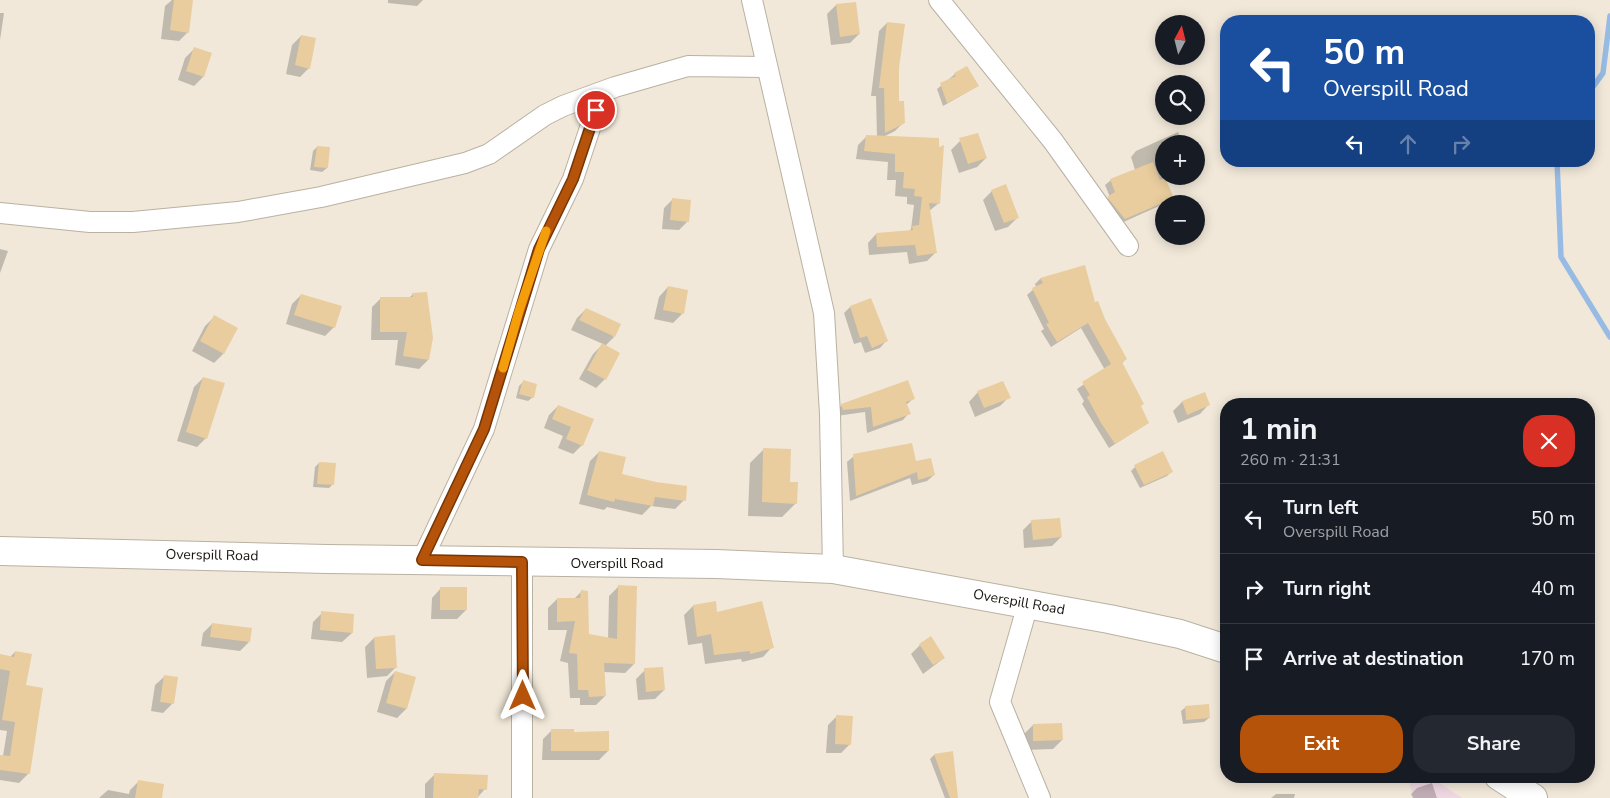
<!DOCTYPE html>
<meta charset="utf-8">
<style>
:root{--surface:#171b24;--page:#242831;--text:#f1f3f6;--muted:#9ea1a6;--line:#363941;--accent:#b45309}
body{margin:0;font-family:"Nunito Sans",sans-serif;background:var(--page);color:var(--text);height:100vh;display:flex;flex-direction:column;font-size:19px;white-space:nowrap}
*{box-sizing:border-box;margin:0}
p{font-size:16px;color:var(--muted)}
.icon{flex:none;width:28px;height:28px;fill:none;stroke:currentColor;stroke-width:2;stroke-linecap:round;stroke-linejoin:round}
.map{position:relative;flex:1;overflow:hidden}
.details{position:absolute;left:1220px;top:398px;width:375px;height:385px;display:flex;flex-direction:column;background:var(--surface);border-radius:20px;box-shadow:0 2px 12px #0003}
.details>*{flex:none}
.banner{position:absolute;left:1220px;top:15px;width:375px;height:152px;border-radius:20px;box-shadow:0 2px 12px #0003;background:#1a4fa0;color:#fff;overflow:hidden}
.needle{width:32px;rotate:7deg}
.fabs{position:absolute;left:1155px;top:15px;display:grid;gap:10px}
.fabs a{display:grid;place-items:center;width:50px;height:50px;border-radius:50%;background:var(--surface);box-shadow:0 2px 12px #0003;font-size:25px}
.pin{position:absolute;display:grid;place-items:center;width:42px;height:42px;color:#fff;margin:-21px;border:2px solid #fff;border-radius:50%;box-shadow:0 1px 5px #0007}
.me{position:absolute;width:55px;margin:-28px;rotate:0deg;stroke-linejoin:round;filter:drop-shadow(0 0 4px #0008)}
.turn{display:flex;align-items:center;gap:18px;height:105px;padding:0 20px;font-size:22px}
.turn .icon{width:65px;height:65px;stroke-width:2.5}
.turn b{display:block;font-size:35px;line-height:42px}
.lanes{display:flex;align-items:center;height:48px;padding:0 20px;background:#0003;justify-content:center;gap:25px;direction:ltr}
.lanes .off{opacity:.35}
.round{display:grid;place-items:center;flex:none;width:52px;height:52px;border-radius:20px;background:var(--page)}
.overview{display:flex;align-items:center;justify-content:space-between;height:85px;padding:0 20px}
h1{font-size:30px;font-weight:700;line-height:38px}
.primary-button{display:flex;gap:10px;margin-top:auto;padding:10px 20px}
.primary-button a{flex:1;height:58px;border-radius:20px;background:var(--accent);color:#fff;font-size:20px;font-weight:700;line-height:58px;text-align:center}
.primary-button a+a{background:var(--page);color:var(--text)}
ul{padding:0;list-style:none}
li{display:flex;align-items:center;gap:15px;height:70px;padding:0 20px;border-top:1px solid var(--line)}
li div{flex:1}
li b{display:block;font-size:19px}
li em{font-style:normal}
.map>svg:first-child{display:block}
</style>
<div class="map">
<svg width="1610" height="798" viewBox="0 0 1610 798">
<rect width="100%" height="100%" fill="#f1e8d9"/>
<!-- industrial -->
<path fill="#efd7e2" d="M 1407,776 L 1429,776 L 1462,798 L 1414,798 Z"/>
<!-- shadow -->
<path fill="#0003" d="M 172,0 L 192,0 L 188,32 L 179,41 L 161,39 L 165,6 Z
M 388,0 L 423,0 L 417,6 L 388,3 Z
M 836,5 L 859,34 L 850,43 L 831,45 L 827,14 Z
M 0,13 L 4,13 L 0,40 Z
M 887,23 L 898,68 L 898,102 L 903,123 L 895,131 L 883,137 L 939,203 L 929,211 L 935,253 L 927,261 L 909,264 L 907,252 L 869,255 L 868,243 L 876,234 L 909,231 L 911,229 L 914,205 L 907,204 L 907,197 L 895,196 L 896,180 L 887,180 L 888,162 L 856,159 L 858,145 L 867,136 L 877,137 L 876,96 L 871,96 L 879,31 Z
M 301,36 L 309,68 L 300,77 L 286,74 L 292,45 Z
M 194,49 L 203,77 L 194,86 L 178,80 L 185,58 Z
M 955,74 L 978,86 L 943,106 L 937,89 Z
M 1178,132 L 1184,144 L 1164,144 L 1164,162 L 1158,164 L 1172,197 L 1166,203 L 1119,224 L 1103,203 L 1110,197 L 1105,185 L 1111,180 L 1135,170 L 1131,157 L 1136,151 Z
M 960,141 L 986,158 L 977,167 L 959,173 L 951,150 Z
M 317,147 L 327,168 L 322,172 L 310,170 L 313,151 Z
M 992,191 L 1017,218 L 1008,227 L 995,231 L 983,200 Z
M 673,199 L 688,221 L 679,230 L 662,229 L 664,208 Z
M 0,249 L 8,251 L 0,273 Z
M 1084,267 L 1094,304 L 1126,359 L 1121,364 L 1148,423 L 1109,448 L 1082,404 L 1084,401 L 1077,389 L 1105,370 L 1081,328 L 1051,347 L 1041,331 L 1044,329 L 1027,295 L 1036,287 L 1035,284 L 1040,279 Z
M 668,287 L 682,314 L 673,323 L 654,319 L 659,297 Z
M 413,294 L 428,360 L 419,369 L 395,365 L 398,340 L 371,340 L 372,307 L 381,298 L 409,298 Z
M 301,295 L 334,327 L 325,336 L 286,324 L 292,304 Z
M 850,307 L 886,341 L 880,348 L 865,353 L 861,342 L 854,344 L 844,313 Z
M 586,309 L 614,337 L 605,346 L 605,379 L 596,388 L 579,379 L 593,354 L 603,344 L 571,330 L 577,318 Z
M 214,317 L 237,328 L 223,354 L 214,363 L 192,351 L 205,326 Z
M 203,378 L 206,438 L 197,447 L 177,441 L 194,387 Z
M 523,382 L 533,397 L 528,401 L 516,398 L 519,386 Z
M 978,392 L 1009,397 L 1000,406 L 975,417 L 969,402 Z
M 1204,393 L 1209,404 L 1200,414 L 1178,423 L 1173,411 L 1182,402 Z
M 914,398 L 906,405 L 909,413 L 903,420 L 867,433 L 865,412 L 836,416 L 835,412 L 842,405 Z
M 558,406 L 592,420 L 582,445 L 573,454 L 558,448 L 563,436 L 544,428 L 549,415 Z
M 764,449 L 796,503 L 782,517 L 748,516 L 750,463 Z
M 599,452 L 620,475 L 684,500 L 675,509 L 651,506 L 642,515 L 607,507 L 604,510 L 579,504 L 590,461 Z
M 854,456 L 934,475 L 927,481 L 912,485 L 910,478 L 850,501 L 847,462 Z
M 319,463 L 333,484 L 329,488 L 313,487 L 315,467 Z
M 1135,467 L 1171,472 L 1167,476 L 1140,488 L 1131,471 Z
M 1032,521 L 1061,537 L 1052,546 L 1024,548 L 1023,530 Z
M 618,587 L 634,664 L 625,673 L 604,672 L 605,696 L 596,705 L 580,705 L 580,698 L 570,698 L 568,663 L 560,661 L 567,630 L 548,630 L 548,608 L 557,599 L 574,599 L 582,591 L 587,635 L 608,639 L 609,596 Z
M 441,588 L 466,610 L 457,619 L 431,619 L 432,598 Z
M 693,606 L 716,614 L 772,647 L 763,657 L 742,662 L 741,659 L 705,664 L 702,643 L 688,645 L 684,615 Z
M 322,613 L 352,633 L 342,642 L 311,639 L 313,622 Z
M 212,624 L 249,642 L 240,651 L 201,646 L 203,633 Z
M 374,638 L 396,667 L 387,676 L 367,678 L 365,647 Z
M 920,645 L 944,658 L 923,674 L 911,654 Z
M 15,652 L 25,686 L 28,774 L 19,783 L 0,780 L 0,756 L 3,756 L 7,731 L 0,730 L 0,657 L 10,657 Z
M 645,670 L 664,690 L 655,699 L 638,700 L 636,679 Z
M 395,672 L 415,678 L 406,709 L 397,718 L 377,712 L 386,681 Z
M 165,676 L 172,704 L 163,713 L 151,711 L 155,685 Z
M 1186,707 L 1209,718 L 1204,722 L 1183,724 L 1181,711 Z
M 837,716 L 850,744 L 841,753 L 826,753 L 828,725 Z
M 1033,725 L 1062,740 L 1053,749 L 1024,750 L 1024,734 Z
M 552,730 L 573,733 L 608,751 L 599,760 L 542,760 L 543,739 Z
M 952,753 L 957,798 L 945,798 L 930,759 L 934,755 Z
M 435,774 L 485,789 L 477,798 L 425,798 L 425,784 Z
M 139,781 L 160,798 L 99,798 L 108,790 L 129,794 L 130,790 Z
M 1432,783 L 1437,798 L 1413,798 L 1411,794 L 1417,788 Z
M 1276,794 L 1295,794 L 1294,798 L 1271,798 Z"/>
<g fill="none" stroke-linecap="round" stroke-linejoin="round">
<!-- stream -->
<path stroke="#98bbe3" stroke-width="5.5" d="M 1589,92 L 1603,73 L 1610,16
M 1557,161 L 1561,257 L 1610,337"/>
</g>
<!-- building -->
<path fill="#e9cd9e" d="M 174,0 L 193,0 L 189,33 L 170,30 Z
M 856,2 L 860,34 L 840,37 L 836,4 Z
M 887,22 L 905,24 L 899,68 L 899,101 L 904,101 L 905,123 L 885,133 L 884,88 L 879,88 Z
M 301,35 L 316,38 L 310,69 L 295,65 Z
M 194,47 L 212,53 L 204,77 L 186,71 Z
M 967,66 L 979,86 L 947,103 L 940,83 L 956,76 L 954,73 Z
M 978,133 L 987,158 L 968,164 L 959,138 Z
M 866,135 L 939,138 L 939,147 L 944,145 L 940,204 L 929,203 L 937,253 L 917,256 L 915,245 L 877,247 L 876,233 L 913,230 L 912,226 L 919,225 L 922,197 L 914,196 L 915,189 L 903,188 L 904,172 L 895,172 L 895,154 L 864,151 Z
M 317,146 L 330,147 L 328,168 L 314,167 Z
M 1153,162 L 1160,180 L 1165,178 L 1174,198 L 1125,219 L 1107,197 L 1115,192 L 1110,179 Z
M 1006,184 L 1019,218 L 1004,223 L 991,190 Z
M 672,198 L 691,200 L 689,222 L 670,220 Z
M 1085,265 L 1095,302 L 1098,301 L 1105,319 L 1127,359 L 1122,362 L 1144,404 L 1141,406 L 1149,423 L 1115,444 L 1101,423 L 1087,397 L 1090,395 L 1082,382 L 1111,364 L 1088,323 L 1057,342 L 1046,324 L 1049,323 L 1032,288 L 1043,283 L 1040,278 Z
M 668,286 L 688,290 L 684,314 L 663,310 Z
M 427,292 L 433,338 L 429,360 L 403,356 L 407,332 L 380,332 L 380,297 L 413,297 L 412,293 Z
M 301,294 L 342,306 L 335,328 L 294,315 Z
M 871,298 L 888,341 L 872,348 L 867,336 L 860,338 L 850,306 Z
M 586,308 L 621,324 L 615,337 L 579,320 Z
M 214,315 L 238,328 L 224,354 L 200,341 Z
M 602,343 L 620,353 L 606,380 L 587,370 Z
M 203,377 L 225,383 L 207,439 L 186,432 Z
M 523,380 L 537,384 L 534,398 L 519,394 Z
M 908,380 L 915,399 L 906,402 L 911,414 L 873,427 L 871,407 L 843,410 L 841,404 Z
M 1003,381 L 1011,398 L 984,408 L 977,391 Z
M 1205,392 L 1210,405 L 1187,415 L 1182,401 Z
M 558,405 L 594,419 L 583,446 L 566,439 L 571,427 L 552,419 Z
M 912,443 L 916,461 L 931,458 L 935,475 L 918,480 L 917,472 L 856,496 L 853,454 Z
M 763,448 L 791,449 L 790,482 L 798,482 L 797,504 L 762,502 Z
M 599,451 L 626,457 L 622,474 L 656,482 L 687,486 L 686,501 L 655,497 L 653,506 L 615,499 L 614,502 L 587,495 Z
M 1163,451 L 1173,472 L 1144,485 L 1134,465 Z
M 319,462 L 336,463 L 334,485 L 317,484 Z
M 1060,518 L 1062,537 L 1033,540 L 1031,520 Z
M 618,585 L 637,586 L 635,664 L 604,663 L 606,696 L 589,697 L 588,690 L 578,690 L 577,654 L 569,653 L 575,621 L 557,622 L 557,598 L 580,598 L 581,590 L 588,591 L 589,634 L 617,639 Z
M 440,587 L 467,587 L 467,610 L 440,610 Z
M 716,601 L 717,612 L 762,601 L 774,648 L 750,654 L 750,651 L 714,655 L 711,634 L 697,637 L 693,605 Z
M 321,611 L 354,614 L 353,633 L 320,630 Z
M 212,623 L 252,628 L 250,642 L 210,637 Z
M 395,635 L 397,668 L 376,669 L 374,637 Z
M 931,636 L 945,658 L 933,665 L 919,644 Z
M 15,651 L 32,654 L 26,685 L 43,688 L 30,774 L 0,770 L 0,755 L 10,756 L 15,722 L 2,720 L 10,671 L 0,669 L 0,654 L 14,657 Z
M 663,667 L 665,690 L 646,692 L 644,668 Z
M 395,671 L 416,677 L 407,709 L 386,703 Z
M 164,675 L 178,677 L 174,704 L 160,702 Z
M 1209,704 L 1210,718 L 1186,720 L 1185,706 Z
M 836,715 L 853,716 L 851,745 L 835,744 Z
M 1062,723 L 1063,740 L 1033,741 L 1033,724 Z
M 551,729 L 574,729 L 574,732 L 609,731 L 609,751 L 551,751 Z
M 953,751 L 958,798 L 950,798 L 934,754 Z
M 434,773 L 488,775 L 487,790 L 479,789 L 478,798 L 433,798 Z
M 138,780 L 164,784 L 162,798 L 135,798 Z"/>
<g fill="none" stroke-linecap="round" stroke-linejoin="round">
<defs>
<path id="street" d="M 752,0 L 824,313 L 830,414 L 833,569
M 939,0 L 1053,141 L 1128,246
M 0,213 L 90,222 L 133,222 L 238,212 L 321,197 L 465,163 L 489,154 L 545,115 L 563,106 L 615,87 L 688,66 L 767,67
M 422,560 L 484,429 L 539,249 L 573,179 L 602,92
M 1028,604 L 1000,702 L 1040,798
M 522,798 L 522,562"/>
<path id="secondary" d="M 0,551 L 327,559 L 716,564 L 833,569 L 1109,619 L 1180,634 L 1226,649
M 1499,776 L 1533,798"/>
</defs>
<!-- street casing -->
<use href="#street" stroke="#b9b1a2" stroke-width="22"/>
<!-- secondary casing -->
<use href="#secondary" stroke="#b9b1a2" stroke-width="30"/>
<!-- street -->
<use href="#street" stroke="#fff" stroke-width="20"/>
<!-- secondary -->
<use href="#secondary" stroke="#fff" stroke-width="28"/>
</g>
<g fill="none" stroke-linecap="round" stroke-linejoin="round">
<defs>
<path id="route" d="M 523,696 L 522,562 L 422,560 L 484,429 L 539,249 L 573,179 L 596,110"/>
</defs>
<!-- route casing -->
<use href="#route" stroke="#753606" stroke-width="12"/>
<!-- route -->
<use href="#route" stroke="#b45309" stroke-width="9"/>
<!-- slow -->
<path stroke="#f59e0b" stroke-width="9" d="M 503,368 L 519,311 L 546,231"/>
</g>
<g text-anchor="middle" dominant-baseline="central" stroke-width="4" stroke-linejoin="round" paint-order="stroke">
<!-- street labels -->
<g font-size="14" fill="#191610" stroke="#fff">
<text transform="translate(212 555) rotate(1)">Overspill Road</text>
<text x="617" y="563">Overspill Road</text>
<text transform="translate(1019 602) rotate(10)">Overspill Road</text>
</g>
</g>
</svg>
<div class="fabs">
<a><svg class="needle" viewBox="-14 -14 28 28"><path d="M0-13l5 13h-10z" fill="#e53935"/><path d="M0 13l5-13h-10z" fill="#9ea1a6"/></svg></a>
<a><svg class="icon" aria-label="search" viewBox="0 0 24 24"><circle cx="10" cy="10" r="6"/><path d="M15 15l6 6"/></svg></a>
<a>+</a>
<a>−</a>
</div>
<div class="pin" style="left:596px;top:110px;background:#d93025"><svg class="icon" aria-label="arrive" viewBox="0 0 24 24"><path d="M6 21V4h12l-3 4 3 4H6"/></svg></div>
<svg class="me" style="left:523px;top:696px" viewBox="-20 -20 40 40"><path d="M0-17L14 15 0 8-14 15z" fill="#b45309" stroke="#fff" stroke-width="4"/></svg>
<div class="banner">
<div class="turn"><svg class="icon" aria-label="left" viewBox="0 0 24 24"><path d="M17 20v-9H6M10 6l-5 5 5 5"/></svg><div><b>50 m</b>Overspill Road</div></div>
<div class="lanes"><svg class="icon" aria-label="left" viewBox="0 0 24 24"><path d="M17 20v-9H6M10 6l-5 5 5 5"/></svg><svg class="icon off" aria-label="ahead" viewBox="0 0 24 24"><path d="M12 20V5M6 11l6-6 6 6"/></svg><svg class="icon off" aria-label="right" viewBox="0 0 24 24"><path d="M7 20v-9h11M14 6l5 5-5 5"/></svg></div>
</div>
<section class="details">
<div class="overview"><div><h1>1 min</h1><p>260 m · 21:31</p></div><a class="round" style="background:#d93025;color:#fff"><svg class="icon" aria-label="close" viewBox="0 0 24 24"><path d="M6 6l12 12M18 6L6 18"/></svg></a></div>
<ul>
<li><svg class="icon" aria-label="left" viewBox="0 0 24 24"><path d="M17 20v-9H6M10 6l-5 5 5 5"/></svg><div><b>Turn left</b><p>Overspill Road</p></div><em>50 m</em></li>
<li><svg class="icon" aria-label="right" viewBox="0 0 24 24"><path d="M7 20v-9h11M14 6l5 5-5 5"/></svg><div><b>Turn right</b></div><em>40 m</em></li>
<li><svg class="icon" aria-label="arrive" viewBox="0 0 24 24"><path d="M6 21V4h12l-3 4 3 4H6"/></svg><div><b>Arrive at destination</b></div><em>170 m</em></li>
</ul>
<div class="primary-button"><a>Exit</a><a>Share</a></div>
</section>
</div>
